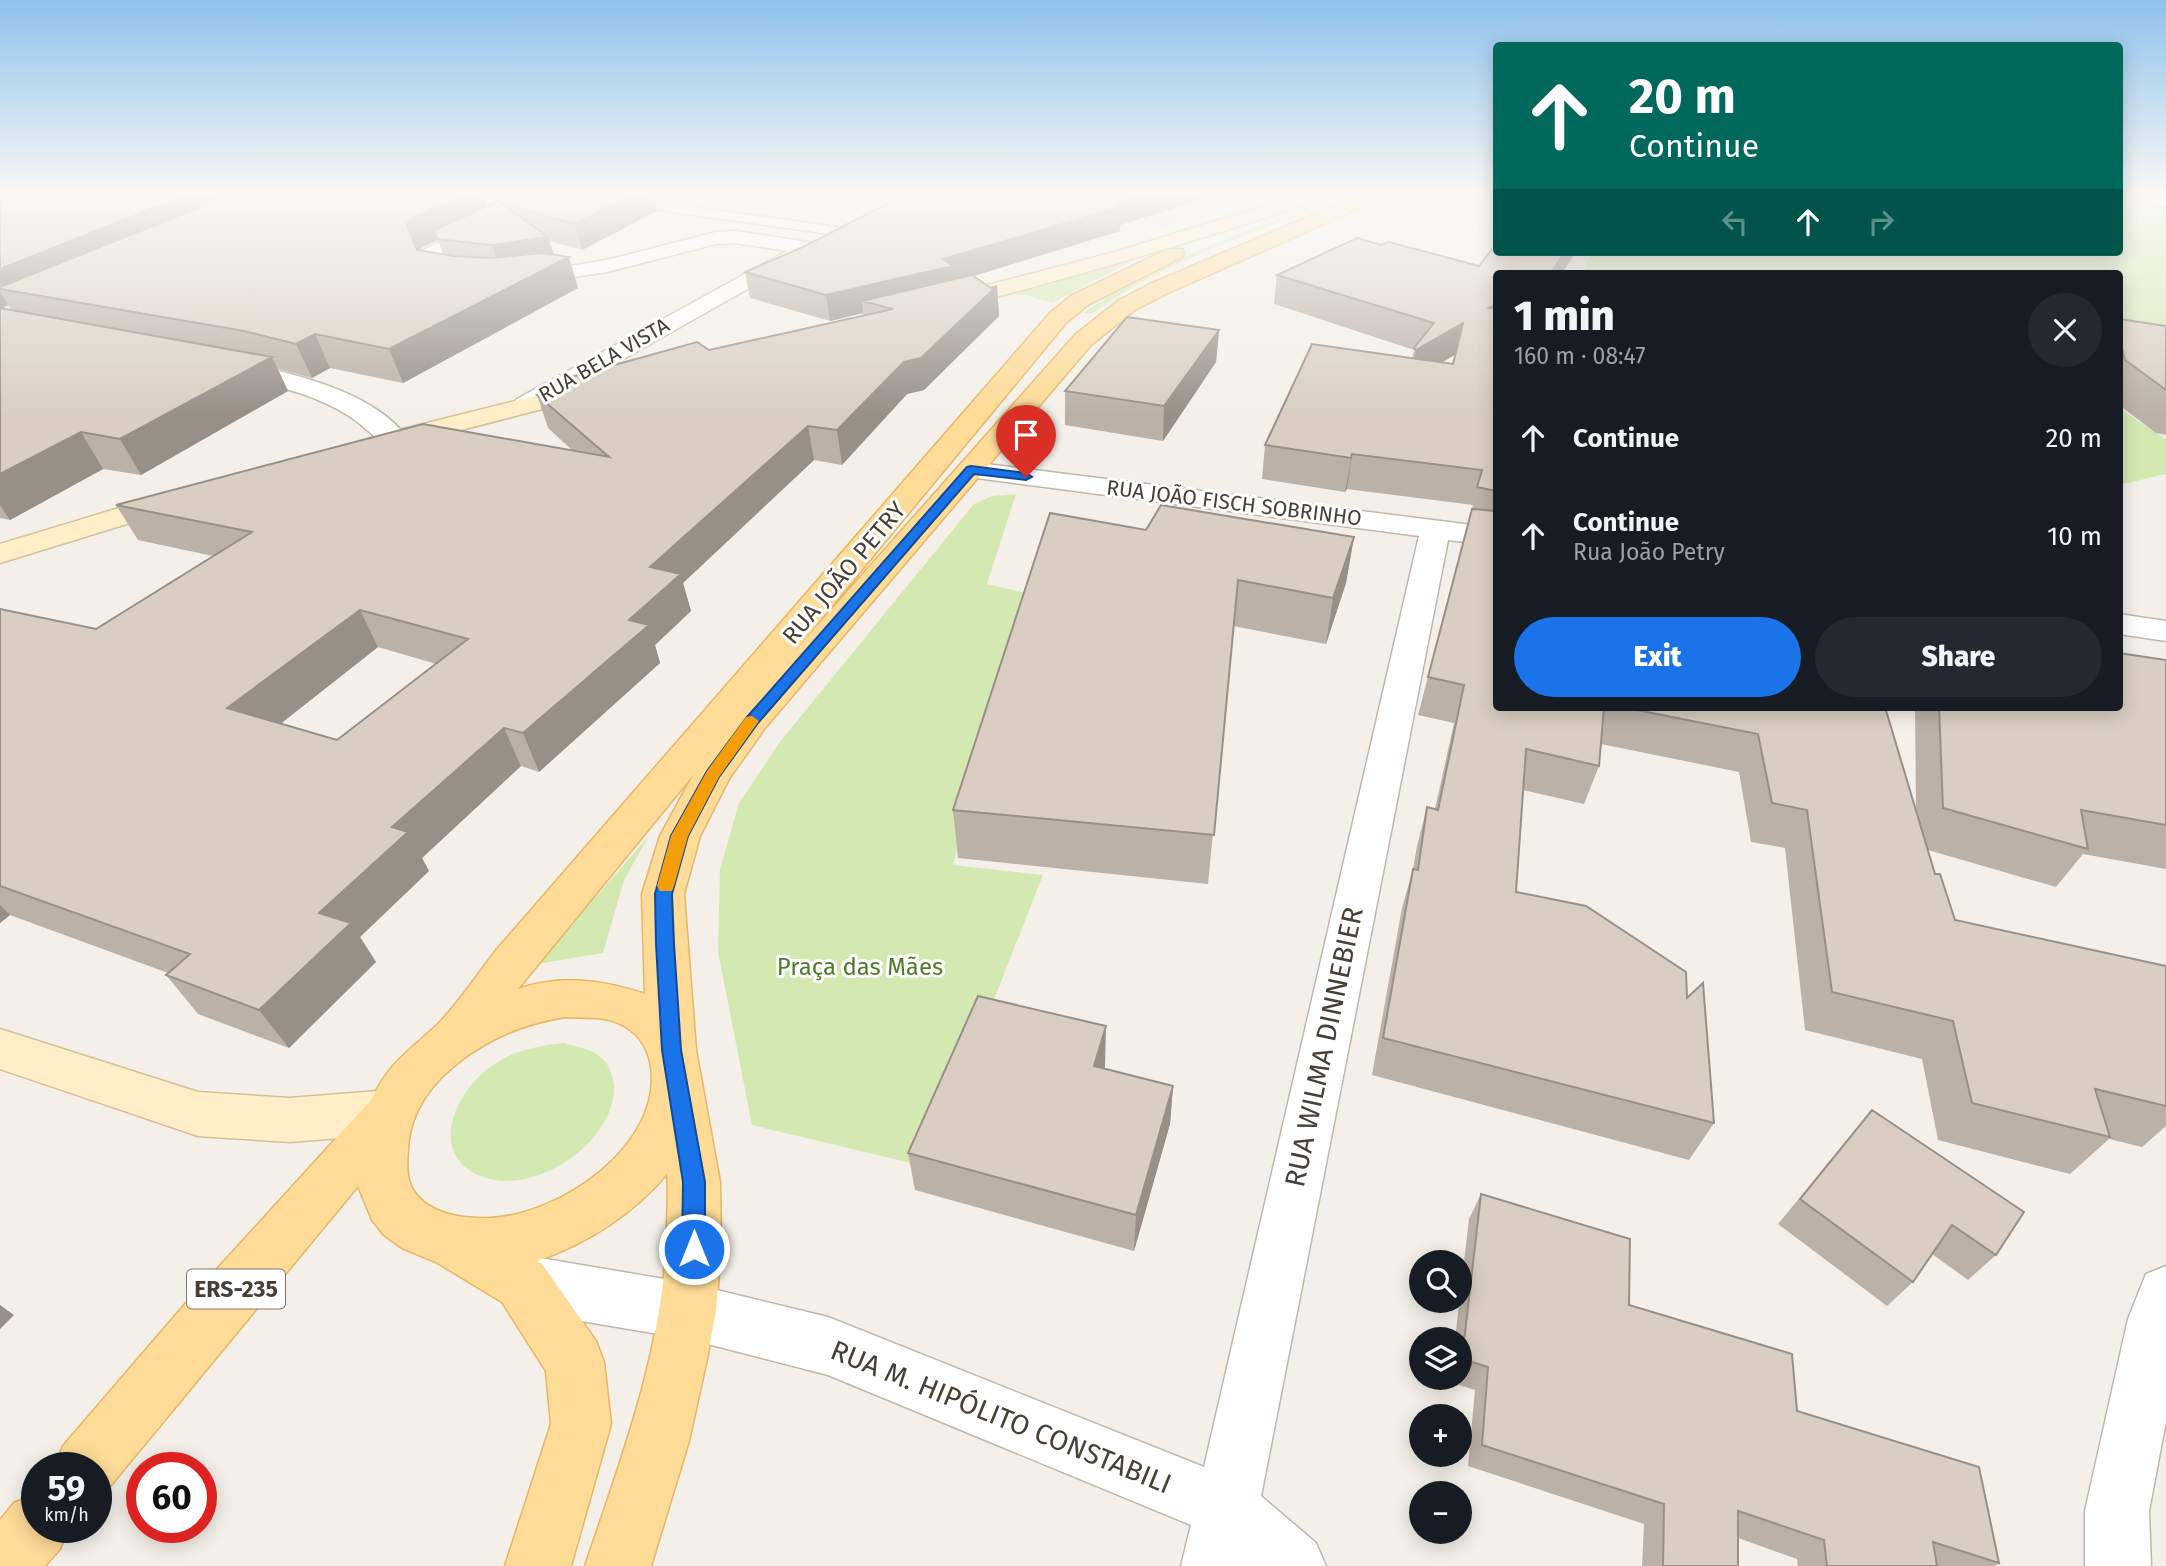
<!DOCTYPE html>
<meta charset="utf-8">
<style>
:root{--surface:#171b24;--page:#242831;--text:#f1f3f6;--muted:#9ea1a6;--accent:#1a73e8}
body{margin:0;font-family:"Fira Sans",sans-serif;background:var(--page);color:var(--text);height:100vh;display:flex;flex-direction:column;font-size:26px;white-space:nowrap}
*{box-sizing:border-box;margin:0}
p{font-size:23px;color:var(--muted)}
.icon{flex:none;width:38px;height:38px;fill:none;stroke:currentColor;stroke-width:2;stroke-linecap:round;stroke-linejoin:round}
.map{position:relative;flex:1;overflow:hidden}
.side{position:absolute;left:1493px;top:270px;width:630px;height:441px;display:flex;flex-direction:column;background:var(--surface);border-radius:7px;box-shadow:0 4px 18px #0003}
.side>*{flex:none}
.banner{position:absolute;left:1493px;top:42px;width:630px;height:214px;border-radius:7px;box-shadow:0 4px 18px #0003;background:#00695c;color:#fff;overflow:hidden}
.tools{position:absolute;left:1409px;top:1250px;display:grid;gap:14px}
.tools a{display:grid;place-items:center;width:63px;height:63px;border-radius:50%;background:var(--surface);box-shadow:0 4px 18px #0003;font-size:35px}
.speed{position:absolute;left:21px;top:1452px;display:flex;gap:14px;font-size:35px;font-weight:700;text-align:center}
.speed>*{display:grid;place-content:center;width:91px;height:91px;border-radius:50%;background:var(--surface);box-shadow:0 4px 18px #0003;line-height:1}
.speed small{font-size:18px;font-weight:400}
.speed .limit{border:10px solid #d22;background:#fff;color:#111}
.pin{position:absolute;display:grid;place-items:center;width:60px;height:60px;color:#fff;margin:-72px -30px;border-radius:50% 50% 50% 0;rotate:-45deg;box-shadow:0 0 7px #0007}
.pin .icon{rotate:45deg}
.me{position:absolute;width:77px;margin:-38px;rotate:0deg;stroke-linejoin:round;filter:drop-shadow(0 0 5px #0008)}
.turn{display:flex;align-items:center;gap:24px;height:147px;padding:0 21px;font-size:32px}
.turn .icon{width:91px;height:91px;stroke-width:2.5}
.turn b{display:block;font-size:49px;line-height:60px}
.lanes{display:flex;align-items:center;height:66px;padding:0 21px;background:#0003;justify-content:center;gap:35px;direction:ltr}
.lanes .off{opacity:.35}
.round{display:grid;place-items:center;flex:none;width:74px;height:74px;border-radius:37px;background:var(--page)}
.headline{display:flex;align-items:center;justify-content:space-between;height:119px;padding:0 21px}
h1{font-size:42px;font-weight:800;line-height:52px}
.button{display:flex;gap:14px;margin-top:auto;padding:14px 21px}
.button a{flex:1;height:80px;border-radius:42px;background:var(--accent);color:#fff;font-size:28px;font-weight:800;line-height:80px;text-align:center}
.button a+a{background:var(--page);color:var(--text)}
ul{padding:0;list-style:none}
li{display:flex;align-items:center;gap:21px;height:98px;padding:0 21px}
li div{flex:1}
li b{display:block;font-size:26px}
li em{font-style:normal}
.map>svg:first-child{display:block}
</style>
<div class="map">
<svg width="2166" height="1566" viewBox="0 0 2166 1566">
<rect width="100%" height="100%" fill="#f4f0e9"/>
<!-- residential -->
<path fill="#e8e2d7" d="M 1011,196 L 1258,196 L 1164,227 Z"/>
<!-- green -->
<path fill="#d3e9b1" d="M 1334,196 L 1344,196 C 1260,233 1166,258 1092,314 L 1084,313 C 1158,258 1250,233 1334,196 Z
M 2119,196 L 2166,196 L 2166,359 L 2119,337 L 2119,273 L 1584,273 L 1591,252 L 2119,252 Z
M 1134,260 L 1052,303 L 1025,295 L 1011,295 Z
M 2119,408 L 2166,439 L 2166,474 L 2119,485 Z
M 1016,494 L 987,584 L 1027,593 L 953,865 L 1043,875 L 928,1167 L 752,1125 L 718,952 L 720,869 L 739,803 L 779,743 L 974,504 L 992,496 Z
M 649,836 L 624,880 L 603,953 L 537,964 Z
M 564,1043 C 577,1047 592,1049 603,1059 C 610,1066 614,1079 614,1088 C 614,1144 532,1198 480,1176 C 430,1154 452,1099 485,1071 C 507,1052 535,1046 564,1043 Z"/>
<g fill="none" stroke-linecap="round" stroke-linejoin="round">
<defs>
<path id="service" d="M 648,198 L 672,204 L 837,227 L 844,231 L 837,235 L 672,212 L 643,205 L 643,199 Z"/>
<path id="minor" d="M 490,196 L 514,198 L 516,217 L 514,221 L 441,256 L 445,269 L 472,273 L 476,277 L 472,281 L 465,283 L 429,278 L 420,254 L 423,250 L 498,214 L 498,204 Z
M 2138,196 L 2166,196 L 2166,207 L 2141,200 Z
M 736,231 L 808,242 L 815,244 L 818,248 L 815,252 L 803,253 L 801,259 L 535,409 L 526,412 L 517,409 L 513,404 L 517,399 L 787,251 L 736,243 L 716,244 L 607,272 L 521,285 L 514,283 L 510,279 L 514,275 L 607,260 L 716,232 Z
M 971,462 L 1496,528 L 1496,546 L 1448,540 L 1261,1496 L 1316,1543 L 1326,1566 L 1181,1566 L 1191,1525 L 828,1375 L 688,1339 L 522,1311 L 502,1302 L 494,1283 L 502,1264 L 522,1255 L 688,1283 L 828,1317 L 1204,1467 L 1419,536 L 961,476 L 957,470 L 961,464 Z
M 2119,614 L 2166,621 L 2166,641 L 2119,634 Z
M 2166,1266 L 2166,1421 L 2149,1511 L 2151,1566 L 2085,1566 L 2085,1511 L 2128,1319 L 2146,1274 Z"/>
<path id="tertiary" d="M 233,362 C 287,371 375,391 408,439 L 404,445 C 382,450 367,427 349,416 C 310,391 268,385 224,374 L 221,369 L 224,364 Z"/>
<path id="secondary" d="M 1296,196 L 1307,196 L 1311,200 L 1308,204 C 1189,243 1068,279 946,310 L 938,308 L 935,303 L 938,298 L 1118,251 Z
M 591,382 L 600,384 L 603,389 L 600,394 L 388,449 L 379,447 L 375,441 L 379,435 Z
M 172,492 L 182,495 L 186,501 L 182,507 L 0,563 L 0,544 Z
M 0,1029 L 198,1092 L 290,1098 L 390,1090 L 408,1096 L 415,1112 L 408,1128 L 390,1134 L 290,1142 L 198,1136 L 0,1069 Z"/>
<path id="primary" d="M 1357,196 L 1381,196 L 1378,200 L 1166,294 L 1135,310 L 1091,345 L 765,728 L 729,779 L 700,836 L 684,894 L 696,1050 L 720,1182 L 721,1249 L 716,1311 L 707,1359 L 689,1441 L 651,1566 L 585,1566 C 622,1457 665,1344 667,1227 C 667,1210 669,1191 667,1174 C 632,1215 588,1243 537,1261 L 542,1264 L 596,1341 L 604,1362 L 611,1424 L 571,1566 L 505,1566 L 551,1424 L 546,1371 L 502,1302 L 436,1262 L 402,1248 L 384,1235 L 372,1220 L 358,1186 L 107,1490 L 96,1494 L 96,1468 L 54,1468 L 63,1446 L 186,1303 L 372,1099 C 388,1064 410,1050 437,1025 C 459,1003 478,973 498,948 L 1050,313 L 1072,295 L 1168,249 L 1182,249 L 1185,253 L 1182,257 L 1088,305 L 1066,323 L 793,653 L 1075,335 L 1119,300 L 1150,284 ZM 693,775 L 660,836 L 642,894 L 645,994 C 603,980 561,974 518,989 ZM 565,1017 C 582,1018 602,1016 618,1023 C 637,1031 648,1047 651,1067 C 662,1145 561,1215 490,1218 C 463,1219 424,1214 411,1186 C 406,1175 407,1161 408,1150 C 409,1123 421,1099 440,1079 C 475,1044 516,1025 565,1017 Z
M 37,1494 L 37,1528 L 68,1528 L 60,1549 L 45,1566 L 0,1566 L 0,1520 L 14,1503 Z"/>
</defs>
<!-- service casing -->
<use href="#service" stroke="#c0b7ab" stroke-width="3"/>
<!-- minor casing -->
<use href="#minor" stroke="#c0b7ab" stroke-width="3"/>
<!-- tertiary casing -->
<use href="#tertiary" stroke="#c0b7ab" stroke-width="3"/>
<!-- secondary casing -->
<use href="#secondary" stroke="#d4c198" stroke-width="3"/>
<!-- primary casing -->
<use href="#primary" stroke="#e5b766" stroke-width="3"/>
<!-- service -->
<use href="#service" fill="#fff" fill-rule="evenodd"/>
<!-- minor -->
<use href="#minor" fill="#fff" fill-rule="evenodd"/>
<!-- tertiary -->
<use href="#tertiary" fill="#fff" fill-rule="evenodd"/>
<!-- secondary -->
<use href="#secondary" fill="#ffeec8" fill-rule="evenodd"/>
<!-- primary -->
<use href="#primary" fill="#fedb97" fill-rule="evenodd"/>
</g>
<!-- wall -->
<path fill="#bbb1a6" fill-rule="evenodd" d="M 0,196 L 484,196 L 487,206 L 502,204 L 516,196 L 654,196 L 657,211 L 582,250 L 550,241 L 554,255 L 578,288 L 403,383 L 330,368 L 312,378 L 278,369 L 288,391 L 141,475 L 103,469 L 10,520 L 0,518 ZM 438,240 L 443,254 L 420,250 L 421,248 ZM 8,305 L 11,310 L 2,308 Z
M 902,196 L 1213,196 L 1120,225 L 1120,231 L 974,276 L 991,288 L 997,286 L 999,316 L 924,390 L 907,394 L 842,465 L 814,460 L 683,583 L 691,611 L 655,645 L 660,663 L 539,772 L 521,766 L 422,858 L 429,871 L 360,937 L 376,962 L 289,1048 L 198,1014 L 166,975 L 168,973 L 10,915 L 0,923 L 0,609 L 96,629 L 213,556 L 138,540 L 116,505 L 573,451 L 548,428 L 537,395 L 556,390 L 553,382 L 709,350 L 863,316 L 863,313 L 830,321 L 750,298 L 745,272 L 803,247 ZM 378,647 L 436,664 L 337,740 L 280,724 Z
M 1381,245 L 1479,266 L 1576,252 L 1562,273 L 1496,273 L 1496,707 L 1885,707 L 1916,811 L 1915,707 L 2119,707 L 2166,660 L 2166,869 L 2083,854 L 2056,887 L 1928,850 L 1935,874 L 1955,920 L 2166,966 L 2166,1126 L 2142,1147 L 2109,1139 L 2070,1174 L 1938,1140 L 1922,1059 L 1805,1030 L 1785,848 L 1751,842 L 1739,772 L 1601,744 L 1599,766 L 1584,804 L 1523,790 L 1516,892 L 1687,998 L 1714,1123 L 1689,1160 L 1372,1075 L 1402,908 L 1413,869 L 1417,846 L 1427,807 L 1435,809 L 1454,723 L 1418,715 L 1473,505 L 1347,489 L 1345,492 L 1262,479 L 1265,445 L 1412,358 L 1414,350 L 1274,304 L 1277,275 ZM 1456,354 L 1453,364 L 1442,362 Z
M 2119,319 L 2166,326 L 2166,435 L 2156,433 L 2119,405 Z
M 1219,330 L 1216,362 L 1163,441 L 1065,425 L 1065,391 Z
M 1146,530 L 1354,537 L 1346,583 L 1326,644 L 1233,626 L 1208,884 L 958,858 L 953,810 Z
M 1105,1066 L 1105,1068 L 1173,1086 L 1170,1124 L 1134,1251 L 915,1190 L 908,1153 Z
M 1872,1110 L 1996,1255 L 1968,1280 L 1932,1254 L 1913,1282 L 1887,1306 L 1778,1224 Z
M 1481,1194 L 1629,1305 L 1797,1411 L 1999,1563 L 1994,1566 L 1798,1566 L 1797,1559 L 1738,1538 L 1738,1566 L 1642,1566 L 1644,1524 L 1468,1466 L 1475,1390 L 1450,1382 L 1450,1377 L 1460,1377 L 1460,1339 L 1455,1339 L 1469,1219 Z"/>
<!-- shaded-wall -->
<path fill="#989087" d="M 184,196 L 265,196 L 0,289 L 0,269 Z
M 461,196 L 484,196 L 490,215 L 421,248 L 418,255 L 407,225 L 410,219 Z
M 631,196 L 654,196 L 657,211 L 582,250 L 575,224 Z
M 674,196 L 686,196 L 675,202 Z
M 1138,196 L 1213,196 L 1120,225 L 1120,231 L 954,282 L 862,301 L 863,313 L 830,321 L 826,295 L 943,259 Z
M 548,237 L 556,264 L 569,257 L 578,288 L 403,383 L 389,349 L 501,272 L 492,245 Z
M 1565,252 L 1576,252 L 1562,273 L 1549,273 Z
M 997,286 L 999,316 L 924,390 L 907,394 L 842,465 L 837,430 L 904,362 Z
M 0,292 L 8,305 L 0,309 Z
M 1463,323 L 1456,354 L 1410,382 L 1416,350 Z
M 1219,330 L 1216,362 L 1163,441 L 1164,406 Z
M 315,334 L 330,368 L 312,378 L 296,344 Z
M 272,357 L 288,391 L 141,475 L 120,439 Z
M 808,426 L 814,460 L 683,583 L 691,611 L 655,645 L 660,663 L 539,772 L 523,733 L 629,620 L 650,567 Z
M 81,432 L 103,469 L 10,520 L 0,505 L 0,474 Z
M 1352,454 L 1347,489 L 1345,492 L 1351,458 Z
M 1354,537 L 1346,583 L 1326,644 L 1333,598 Z
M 360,610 L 378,647 L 251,747 L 227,708 Z
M 504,728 L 521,766 L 422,858 L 429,871 L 360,937 L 376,962 L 289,1048 L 259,1010 L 319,913 L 392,827 Z
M 0,905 L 10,915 L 0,923 Z
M 1106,1026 L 1105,1066 L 1093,1104 L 1094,1066 Z
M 1173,1086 L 1170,1124 L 1134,1251 L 1136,1215 Z
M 0,1305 L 14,1315 L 0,1329 Z"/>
<!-- building -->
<path fill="#d9cec1" stroke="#989087" stroke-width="2" fill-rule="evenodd" d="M 0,196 L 184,196 L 0,269 Z
M 228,196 L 461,196 L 410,219 L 407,225 L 417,250 L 454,256 L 491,258 L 543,253 L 569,257 L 389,349 L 315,334 L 296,344 L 244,331 L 0,289 L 0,287 Z
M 516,196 L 631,196 L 575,224 L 502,204 L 548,237 L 492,245 L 437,239 L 435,230 L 499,201 L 502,204 Z
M 902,196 L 1138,196 L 1111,204 L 1121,207 L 943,259 L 953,266 L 826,295 L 745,272 L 803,247 Z
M 1357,238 L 1381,245 L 1389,242 L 1479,266 L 1496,244 L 1496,252 L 1565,252 L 1552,271 L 1549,273 L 1496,273 L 1496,304 L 1489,308 L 1496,309 L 1496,491 L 1477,487 L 1482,470 L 1352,454 L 1351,458 L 1265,445 L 1312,344 L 1453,364 L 1463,323 L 1416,350 L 1414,348 L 1434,323 L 1277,275 Z
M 972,275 L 991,288 L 997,286 L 921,358 L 904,362 L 837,430 L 808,426 L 650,567 L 681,574 L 629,620 L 649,625 L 523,733 L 504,728 L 392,827 L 408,832 L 319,913 L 351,923 L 259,1010 L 166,975 L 190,954 L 0,886 L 0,609 L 96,629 L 252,532 L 116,505 L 423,424 L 609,457 L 537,395 L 571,386 L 553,382 L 697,342 L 709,350 L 893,309 L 862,301 ZM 360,610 L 468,639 L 337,740 L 227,708 Z
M 0,308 L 272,357 L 120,439 L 81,432 L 0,474 Z
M 1127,317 L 1219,330 L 1164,406 L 1065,391 Z
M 2119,319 L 2166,326 L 2166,390 L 2125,360 L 2119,336 Z
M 1161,505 L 1354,537 L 1333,598 L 1238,580 L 1214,835 L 953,810 L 1050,513 L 1146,530 Z
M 1472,509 L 1496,511 L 1496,707 L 1604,707 L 1599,766 L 1526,749 L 1516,892 L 1586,906 L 1686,972 L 1687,998 L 1703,983 L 1714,1123 L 1383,1038 L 1413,869 L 1418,870 L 1427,807 L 1438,810 L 1464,685 L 1428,677 Z
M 2119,653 L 2166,660 L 2166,825 L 2081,810 L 2088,849 L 1943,808 L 1939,707 L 2119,707 Z
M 1622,707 L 1885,707 L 1935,874 L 1940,874 L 1955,920 L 2166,966 L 2166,1106 L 2095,1089 L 2110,1137 L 1972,1103 L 1953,1021 L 1832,992 L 1807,810 L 1772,803 L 1758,734 Z
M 978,996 L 1106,1026 L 1094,1066 L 1173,1086 L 1136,1215 L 908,1153 Z
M 1872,1110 L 2024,1212 L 1996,1255 L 1952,1225 L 1913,1282 L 1800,1199 Z
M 1481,1194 L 1630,1239 L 1629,1305 L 1792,1354 L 1797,1411 L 1979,1467 L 1999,1563 L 1933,1542 L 1937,1566 L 1827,1566 L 1824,1540 L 1738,1511 L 1738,1566 L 1663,1566 L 1664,1504 L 1482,1445 L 1488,1367 L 1462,1359 Z"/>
<!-- sky -->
<linearGradient id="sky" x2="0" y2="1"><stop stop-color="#8dc2ec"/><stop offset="0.47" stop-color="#faf8f5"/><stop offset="1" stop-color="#faf8f5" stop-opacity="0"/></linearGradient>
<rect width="2166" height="415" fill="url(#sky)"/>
<!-- route -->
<path fill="#1a73e8" stroke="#114b97" stroke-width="2" d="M 971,466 L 1026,473 L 1032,477 L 1026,480 L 974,474 L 758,723 L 719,777 L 688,836 L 672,894 L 674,944 L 681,1050 L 705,1182 L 705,1249 L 702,1256 L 694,1260 L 686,1256 L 682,1249 L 683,1182 L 662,1050 L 656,944 L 655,894 L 671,836 L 707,771 L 747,717 L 967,467 Z"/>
<!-- slow -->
<path fill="#f59e0b" d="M 752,716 L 759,721 L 719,777 L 688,836 L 674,886 L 672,891 L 660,891 L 657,886 L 671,836 L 707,771 L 746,717 Z"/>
<g text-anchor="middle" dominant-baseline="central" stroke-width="6" stroke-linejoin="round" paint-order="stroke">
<!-- far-street labels -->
<g font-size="21" fill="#484037" stroke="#fff">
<text transform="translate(604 360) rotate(-30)">RUA BELA VISTA</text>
<text transform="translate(1234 503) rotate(7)">RUA JOÃO FISCH SOBRINHO</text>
</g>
<!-- shield labels -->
<rect fill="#fff" stroke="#7f7973" stroke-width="2" x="187" y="1269.5" width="98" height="39" rx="5"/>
<g font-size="23" font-weight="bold" fill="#484037">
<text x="236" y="1289">ERS-235</text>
</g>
<!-- street labels -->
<g font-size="24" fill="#484037" stroke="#fff">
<text transform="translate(844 573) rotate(-50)">RUA JOÃO PETRY</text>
</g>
<!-- park labels -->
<g font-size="24" fill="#4d7b29" stroke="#fff">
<text x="860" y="967">Praça das Mães</text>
</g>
<!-- near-street labels -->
<g font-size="28" fill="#484037" stroke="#fff">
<text transform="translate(1324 1047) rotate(-78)">RUA WILMA DINNEBIER</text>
<text transform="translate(1001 1417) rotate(22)">RUA M. HIPÓLITO CONSTABILI</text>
</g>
</g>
</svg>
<div class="tools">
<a><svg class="icon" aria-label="search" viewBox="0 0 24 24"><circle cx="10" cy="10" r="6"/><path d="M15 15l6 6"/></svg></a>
<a><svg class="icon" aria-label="layers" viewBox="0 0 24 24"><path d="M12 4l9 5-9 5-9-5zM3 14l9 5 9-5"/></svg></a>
<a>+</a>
<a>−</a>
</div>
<div class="speed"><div>59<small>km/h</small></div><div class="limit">60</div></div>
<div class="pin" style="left:1026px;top:477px;background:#d93025"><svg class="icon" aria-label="arrive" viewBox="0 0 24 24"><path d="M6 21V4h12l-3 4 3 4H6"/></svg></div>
<svg class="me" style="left:694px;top:1249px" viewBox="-20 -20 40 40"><circle r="17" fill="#1a73e8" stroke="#fff" stroke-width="3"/><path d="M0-11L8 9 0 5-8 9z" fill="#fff"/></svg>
<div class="banner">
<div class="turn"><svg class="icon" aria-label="ahead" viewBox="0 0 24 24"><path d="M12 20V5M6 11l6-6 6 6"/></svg><div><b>20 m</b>Continue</div></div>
<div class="lanes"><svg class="icon off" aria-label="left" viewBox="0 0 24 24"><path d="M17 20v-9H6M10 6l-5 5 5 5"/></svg><svg class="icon" aria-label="ahead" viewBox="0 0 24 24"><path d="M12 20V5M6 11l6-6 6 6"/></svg><svg class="icon off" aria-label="right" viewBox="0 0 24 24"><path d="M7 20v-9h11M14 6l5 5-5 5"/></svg></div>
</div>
<section class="side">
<div class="headline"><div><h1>1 min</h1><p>160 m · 08:47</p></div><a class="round"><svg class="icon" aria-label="close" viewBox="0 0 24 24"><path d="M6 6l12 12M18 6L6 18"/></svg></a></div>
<ul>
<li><svg class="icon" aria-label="ahead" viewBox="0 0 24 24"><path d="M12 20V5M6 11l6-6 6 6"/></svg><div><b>Continue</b></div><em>20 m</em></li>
<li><svg class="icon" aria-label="ahead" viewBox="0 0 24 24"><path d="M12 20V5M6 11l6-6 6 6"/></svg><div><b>Continue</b><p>Rua João Petry</p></div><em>10 m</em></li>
</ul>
<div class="button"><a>Exit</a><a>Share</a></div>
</section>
</div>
